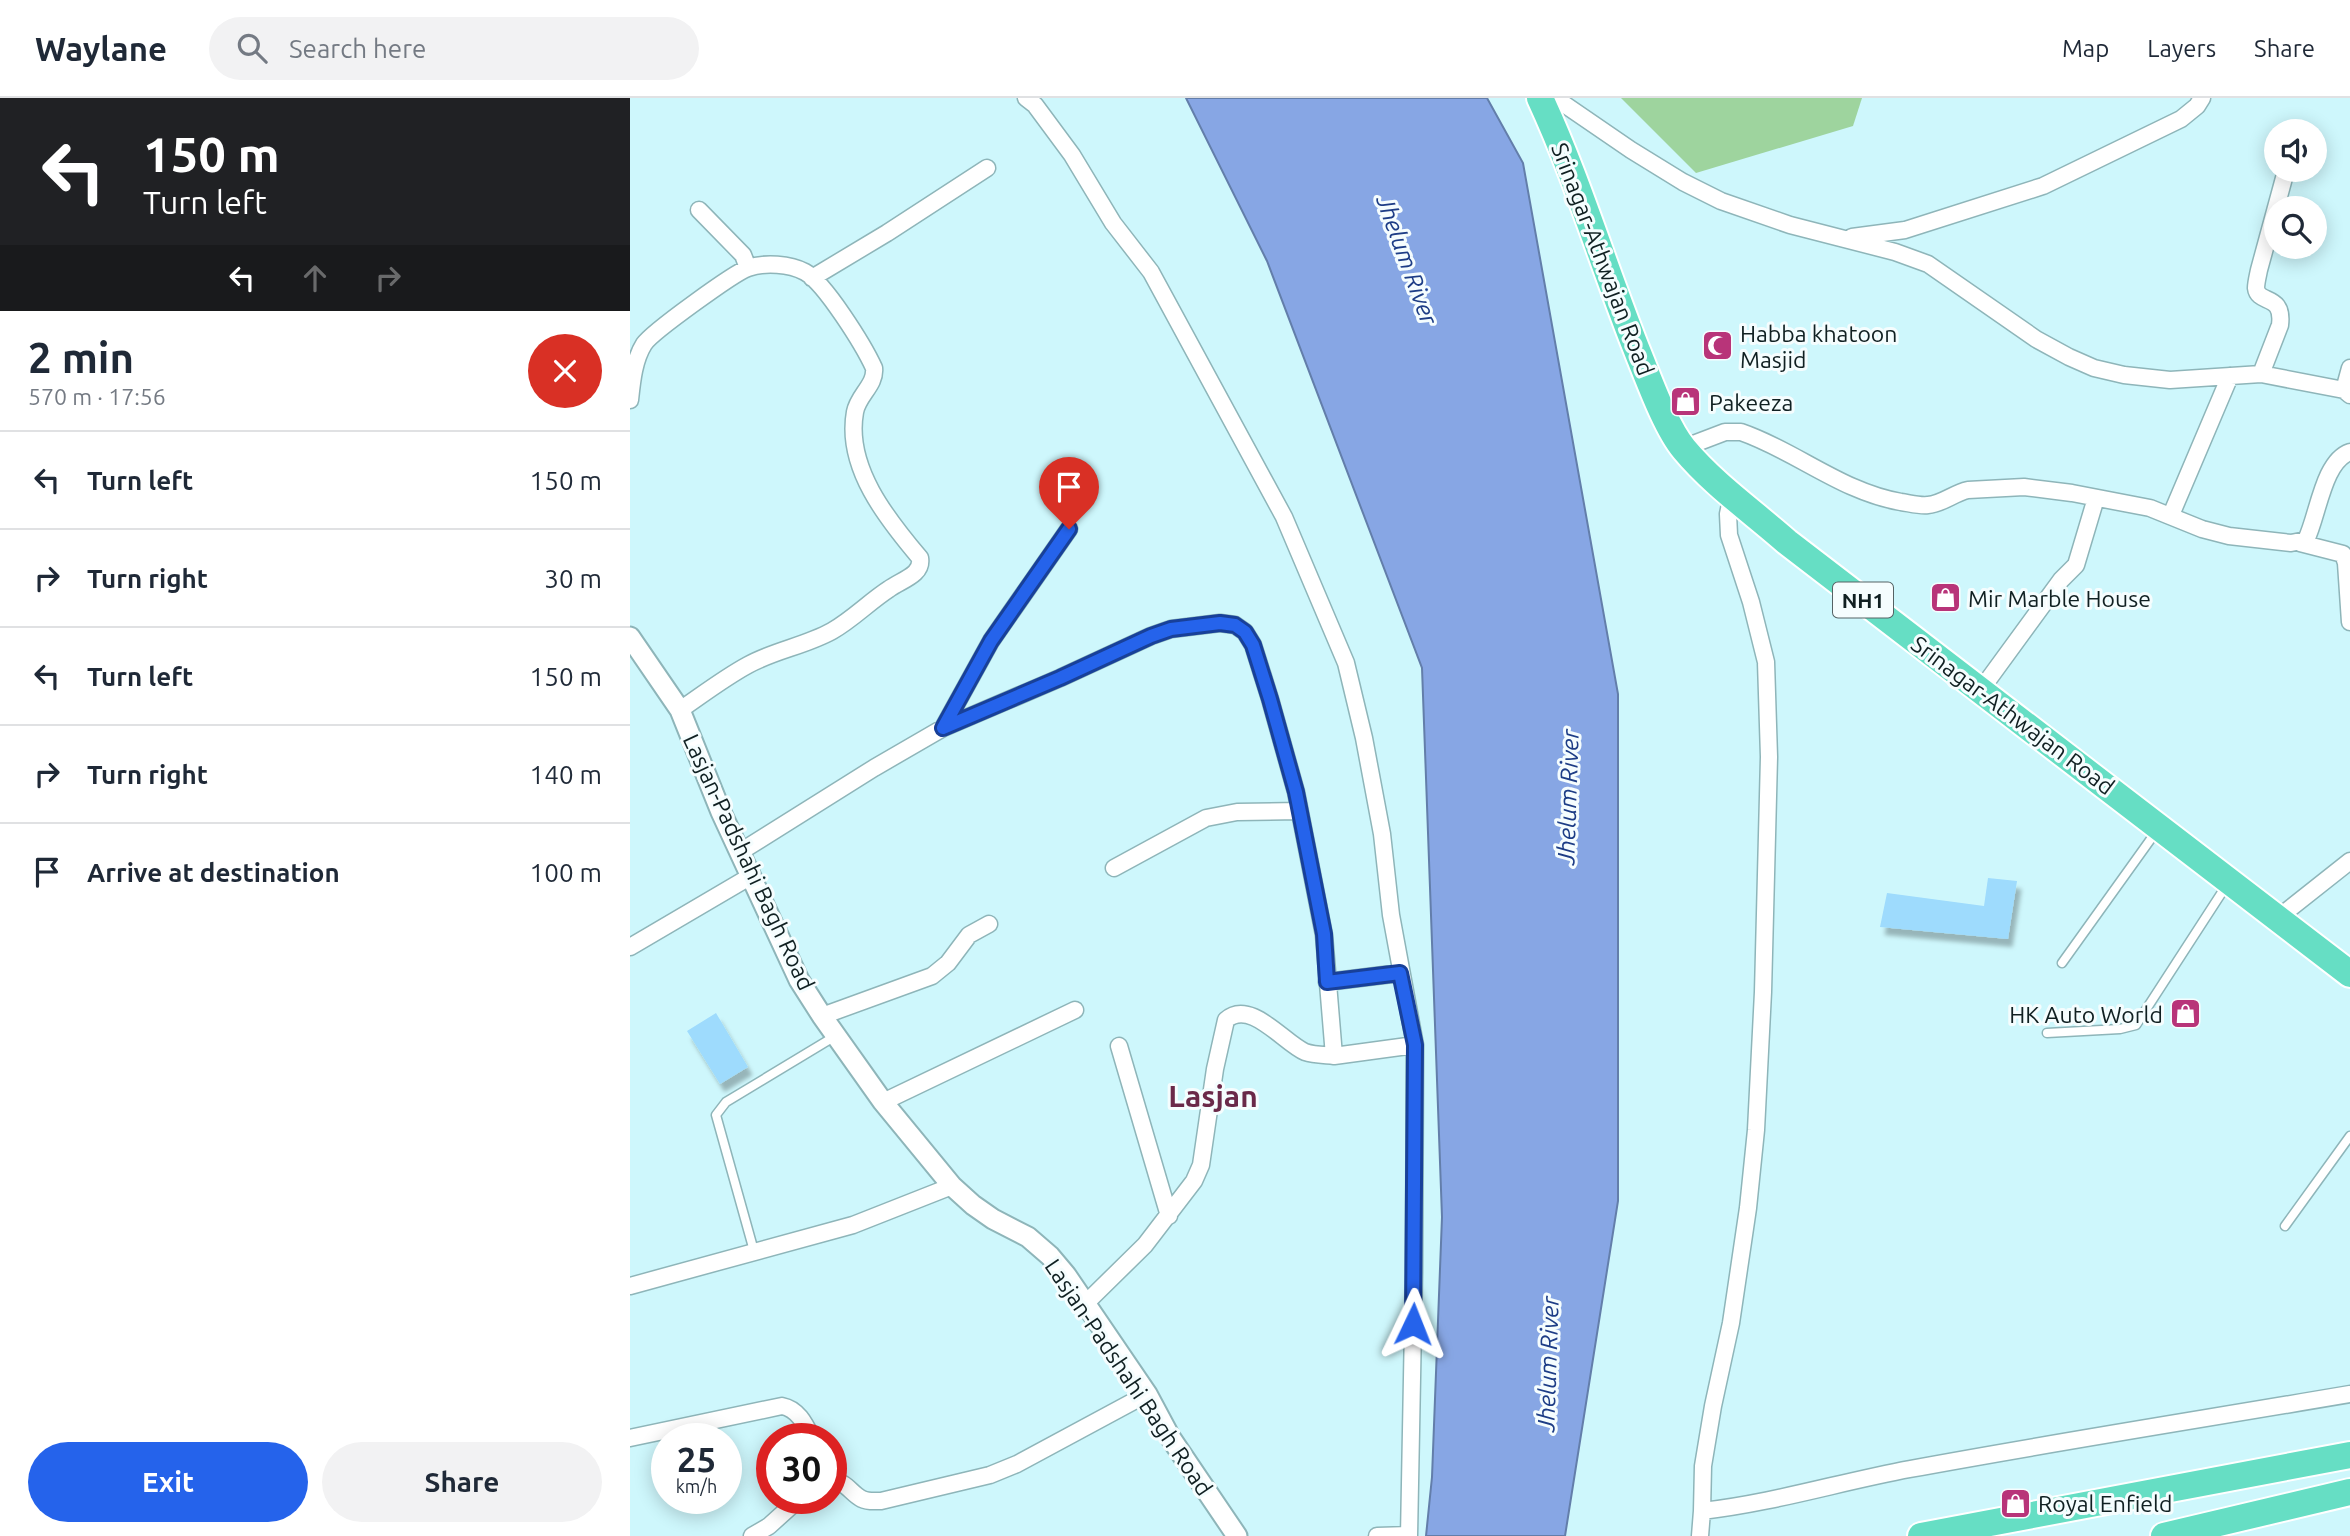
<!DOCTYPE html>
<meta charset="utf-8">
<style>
:root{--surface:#fff;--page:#f2f2f3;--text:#1f2937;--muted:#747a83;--line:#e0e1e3;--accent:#2563eb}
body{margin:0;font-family:Ubuntu,sans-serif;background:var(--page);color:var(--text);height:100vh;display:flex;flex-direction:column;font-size:26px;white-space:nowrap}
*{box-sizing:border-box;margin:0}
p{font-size:23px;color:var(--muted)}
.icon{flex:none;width:38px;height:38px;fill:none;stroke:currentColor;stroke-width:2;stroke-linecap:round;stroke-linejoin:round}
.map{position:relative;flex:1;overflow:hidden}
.drawer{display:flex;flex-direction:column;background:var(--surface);width:630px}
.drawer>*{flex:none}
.top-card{background:#202124;color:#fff;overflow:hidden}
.tools{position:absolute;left:1634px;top:21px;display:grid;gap:14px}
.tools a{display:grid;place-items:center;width:63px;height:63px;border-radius:50%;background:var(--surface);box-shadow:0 4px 18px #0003;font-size:35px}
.speed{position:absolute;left:21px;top:1325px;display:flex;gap:14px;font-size:35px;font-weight:700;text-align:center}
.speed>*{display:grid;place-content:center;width:91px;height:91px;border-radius:50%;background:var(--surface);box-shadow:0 4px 18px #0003;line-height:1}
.speed small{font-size:18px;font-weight:400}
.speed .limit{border:10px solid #d22;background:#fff;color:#111}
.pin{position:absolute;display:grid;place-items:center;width:60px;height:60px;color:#fff;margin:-72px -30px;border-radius:50% 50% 50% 0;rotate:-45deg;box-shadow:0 0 7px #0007}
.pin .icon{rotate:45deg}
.me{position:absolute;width:77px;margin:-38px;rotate:2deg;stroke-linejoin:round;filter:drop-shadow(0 0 5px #0008)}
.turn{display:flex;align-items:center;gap:24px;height:147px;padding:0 28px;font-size:32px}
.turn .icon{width:91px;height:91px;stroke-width:2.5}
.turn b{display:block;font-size:49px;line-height:60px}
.lanes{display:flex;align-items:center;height:66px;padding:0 28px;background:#0003;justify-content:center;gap:35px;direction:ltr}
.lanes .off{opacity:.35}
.round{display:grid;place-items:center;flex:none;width:74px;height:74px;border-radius:37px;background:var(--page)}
.summary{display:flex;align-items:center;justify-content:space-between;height:119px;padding:0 28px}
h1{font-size:42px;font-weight:700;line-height:52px}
.primary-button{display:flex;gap:14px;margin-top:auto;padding:14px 28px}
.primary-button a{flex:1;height:80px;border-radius:42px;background:var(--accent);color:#fff;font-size:28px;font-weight:700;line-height:80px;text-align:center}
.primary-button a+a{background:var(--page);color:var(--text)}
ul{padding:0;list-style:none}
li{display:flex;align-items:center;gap:21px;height:98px;padding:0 28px;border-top:2px solid var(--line)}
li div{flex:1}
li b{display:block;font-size:26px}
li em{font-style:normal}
header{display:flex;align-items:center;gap:42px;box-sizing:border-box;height:98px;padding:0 35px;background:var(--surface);border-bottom:2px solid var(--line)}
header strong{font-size:33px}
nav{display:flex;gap:38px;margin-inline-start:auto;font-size:24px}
.search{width:490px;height:63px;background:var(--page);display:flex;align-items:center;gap:18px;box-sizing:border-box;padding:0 24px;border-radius:38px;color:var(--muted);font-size:26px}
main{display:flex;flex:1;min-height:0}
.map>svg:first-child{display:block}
</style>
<header>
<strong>Waylane</strong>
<div class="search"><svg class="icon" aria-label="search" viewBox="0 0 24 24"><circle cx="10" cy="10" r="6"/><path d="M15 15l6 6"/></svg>Search here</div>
<nav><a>Map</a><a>Layers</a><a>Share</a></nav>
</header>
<main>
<section class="drawer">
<div class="top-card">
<div class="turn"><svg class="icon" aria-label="left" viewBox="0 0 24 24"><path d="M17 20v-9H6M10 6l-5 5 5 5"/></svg><div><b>150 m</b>Turn left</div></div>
<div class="lanes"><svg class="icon" aria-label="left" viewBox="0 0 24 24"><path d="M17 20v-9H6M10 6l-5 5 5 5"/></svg><svg class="icon off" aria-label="ahead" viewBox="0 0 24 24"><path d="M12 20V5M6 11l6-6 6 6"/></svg><svg class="icon off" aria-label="right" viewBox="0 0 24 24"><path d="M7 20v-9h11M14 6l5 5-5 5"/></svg></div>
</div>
<div class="summary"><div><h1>2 min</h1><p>570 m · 17:56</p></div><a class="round" style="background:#d93025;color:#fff"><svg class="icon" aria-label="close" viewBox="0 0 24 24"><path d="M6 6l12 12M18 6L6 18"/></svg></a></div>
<ul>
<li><svg class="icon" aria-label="left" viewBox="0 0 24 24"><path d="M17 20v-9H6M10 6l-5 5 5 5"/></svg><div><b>Turn left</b></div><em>150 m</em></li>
<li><svg class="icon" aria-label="right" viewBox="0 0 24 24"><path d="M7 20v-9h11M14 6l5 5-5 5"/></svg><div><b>Turn right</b></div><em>30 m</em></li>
<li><svg class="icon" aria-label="left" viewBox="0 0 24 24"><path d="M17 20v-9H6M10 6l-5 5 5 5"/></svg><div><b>Turn left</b></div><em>150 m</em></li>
<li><svg class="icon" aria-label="right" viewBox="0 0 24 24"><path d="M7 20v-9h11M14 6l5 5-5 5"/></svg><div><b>Turn right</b></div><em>140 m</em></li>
<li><svg class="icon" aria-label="arrive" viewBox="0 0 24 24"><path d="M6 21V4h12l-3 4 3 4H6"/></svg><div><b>Arrive at destination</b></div><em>100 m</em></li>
</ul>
<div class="primary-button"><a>Exit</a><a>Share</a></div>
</section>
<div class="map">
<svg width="1720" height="1438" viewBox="0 0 1720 1438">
<defs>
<filter id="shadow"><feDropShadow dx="4.5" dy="8" stdDeviation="2" flood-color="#0004"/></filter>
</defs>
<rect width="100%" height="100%" fill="#cef7fc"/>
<!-- green -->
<path fill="#9ed49e" d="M 991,0 L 1232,0 L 1223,28 L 1066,75 Z"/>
<!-- water -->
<path fill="#87a6e4" stroke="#637eaa" stroke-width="2" d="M 556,0 L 857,0 L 893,65 L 988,596 L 988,1103 L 935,1438 L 796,1438 L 802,1379 L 812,1119 L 792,570 L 637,163 Z"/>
<!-- building -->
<path fill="#9edbfd" filter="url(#shadow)" d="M 1358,780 L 1387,783 L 1378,841 L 1250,829 L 1257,795 L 1354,808 Z
M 86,915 L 118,969 L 90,986 L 57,933 Z"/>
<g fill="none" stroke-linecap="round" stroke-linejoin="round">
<defs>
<path id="service" d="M 1432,865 L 1528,731
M 1417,935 L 1490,931 L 1506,927 L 1598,785
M 1655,1128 L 1720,1038
M 124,1153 L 86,1017 L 96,1004 L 207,937"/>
<path id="minor" d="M 396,0 L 405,7 L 442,57 L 483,125 L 521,174 L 654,419 L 716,565 L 734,640 L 752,736 L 761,817 L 785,947 L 784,1175 L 779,1438
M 925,0 L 1001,52 L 1053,84 L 1091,103 L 1160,127 L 1265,154 L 1298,166 L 1406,241 L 1439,259 L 1464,270 L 1494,277 L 1540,282 L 1631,276 L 1714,292 L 1720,297
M 69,112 L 113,157 L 118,170
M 1222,139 L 1275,132 L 1413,88 L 1551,21 L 1567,8 L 1572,0
M 182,180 L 257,135 L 357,70
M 1631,276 L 1650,227 C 1654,195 1628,207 1626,190 C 1626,185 1628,177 1629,172 L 1654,80
M 1714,292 L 1720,270
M 0,302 C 2,283 4,262 14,246 C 22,234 104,175 118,170 C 135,164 160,166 175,174 C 195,185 234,248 244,270 C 246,287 228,297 225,314 C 215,369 257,421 290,460 C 293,477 271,482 259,491 C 239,504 223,521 202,533 C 175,548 145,552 118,567 C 94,580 72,597 50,612
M 1053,350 L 1095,334 L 1111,334 C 1166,353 1212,394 1271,404 C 1279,405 1289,408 1298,407 C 1312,406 1324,395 1338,392 L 1394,389 L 1442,395 L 1520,410 L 1572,431 L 1599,438 L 1661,445 L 1676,442 C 1688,418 1693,363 1720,354
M 1102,397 L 1098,416 L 1099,437 L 1121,504 L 1136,564 L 1139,659 L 1133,894 L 1126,1032 L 1118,1110 L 1101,1225 L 1083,1308 L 1073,1368 L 1072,1413 C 1143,1405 1210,1384 1280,1371 C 1426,1344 1573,1321 1720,1296
M 1541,417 L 1600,278
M 1670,445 L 1713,456 L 1716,465 L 1720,524
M 1350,593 L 1431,482 L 1446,467 L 1466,400
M 313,630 L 430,580 L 521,538 L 541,531 L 590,525 L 605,527 L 615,534 L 623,547 L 640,601 L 666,694 L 694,837 L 704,958 C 695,957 684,957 675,954 C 654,945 620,900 596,922 L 585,971 L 571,1067 L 564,1083 L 515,1147 L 456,1205
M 110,754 L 244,670 L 313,630 L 361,543 L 439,431
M 484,770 L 576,720 L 607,714 L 669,713
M 1648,820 L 1720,763
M 0,849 L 121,778
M 697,884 L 770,875
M 192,918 L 302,878 L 318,865 L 339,837 L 359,826
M 489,948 L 539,1118
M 704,958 L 785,947
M 253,1004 L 445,912
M 0,1188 L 223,1127 L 322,1088
M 0,1340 L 152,1308 C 168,1311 175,1326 182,1340
M 201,1383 C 217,1383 220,1395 232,1401 C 238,1404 244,1403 251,1403 L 360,1377 L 387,1366 L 517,1296
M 122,1438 L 139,1428 L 170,1400
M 747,1438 L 779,1437
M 1070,1438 L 1072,1413"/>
<path id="tertiary" d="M 0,539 L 50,612 L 91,714 L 169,882 L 192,918 L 253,1004 L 322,1088 L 343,1107 L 363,1121 L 398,1139 L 420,1158 L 436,1177 L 517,1296 L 540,1339 L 607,1438"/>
<path id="trunk" d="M 910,0 C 949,84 975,174 1010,260 C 1020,285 1037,331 1054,351 C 1083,386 1123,414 1157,444 L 1720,876
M 1291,1438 L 1720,1357
M 1534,1438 L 1720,1394"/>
</defs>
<!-- service casing -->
<use href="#service" stroke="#8eb5b9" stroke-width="11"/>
<!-- minor casing -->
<use href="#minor" stroke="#8eb5b9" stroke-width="19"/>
<!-- tertiary casing -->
<use href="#tertiary" stroke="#8eb5b9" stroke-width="23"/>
<!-- trunk casing -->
<use href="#trunk" stroke="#fff" stroke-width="30"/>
<!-- service -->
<use href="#service" stroke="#fff" stroke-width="8"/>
<!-- minor -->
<use href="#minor" stroke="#fff" stroke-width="16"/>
<!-- tertiary -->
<use href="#tertiary" stroke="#fff" stroke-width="19"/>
<!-- trunk -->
<use href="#trunk" stroke="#66dec4" stroke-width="26"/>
</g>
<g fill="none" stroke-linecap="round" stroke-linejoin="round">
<defs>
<path id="route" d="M 439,431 L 361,543 L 313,630 L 430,580 L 521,538 L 541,531 L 590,525 L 605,527 L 615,534 L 623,547 L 640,601 L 666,694 L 694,836 L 697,884 L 770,875 L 785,947 L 783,1226"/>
</defs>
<!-- route casing -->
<use href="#route" stroke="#184099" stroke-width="18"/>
<!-- route -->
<use href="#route" stroke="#2563eb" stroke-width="12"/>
</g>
<!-- icons -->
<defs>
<symbol id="mosque-square" viewBox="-11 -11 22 22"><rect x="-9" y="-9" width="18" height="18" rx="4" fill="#b83479" stroke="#f5fdfe"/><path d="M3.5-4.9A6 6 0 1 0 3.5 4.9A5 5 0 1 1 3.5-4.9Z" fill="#fff"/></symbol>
<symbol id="shop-square" viewBox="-11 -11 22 22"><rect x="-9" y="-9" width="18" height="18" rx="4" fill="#b83479" stroke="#f5fdfe"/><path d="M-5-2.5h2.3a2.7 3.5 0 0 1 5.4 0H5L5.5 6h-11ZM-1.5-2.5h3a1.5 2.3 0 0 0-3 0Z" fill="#fff"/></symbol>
</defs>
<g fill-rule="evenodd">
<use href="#mosque-square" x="1070" y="230" width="35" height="35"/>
<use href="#shop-square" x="1038" y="286" width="35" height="35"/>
<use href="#shop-square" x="1298" y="482" width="35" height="35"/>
<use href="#shop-square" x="1538" y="898" width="35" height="35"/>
<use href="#shop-square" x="1368" y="1388" width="35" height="35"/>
</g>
<g text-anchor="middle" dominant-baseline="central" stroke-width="6" stroke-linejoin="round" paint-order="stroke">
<!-- shield labels -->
<rect fill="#f5fdfe" stroke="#556264" stroke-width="2" x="1203" y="484.5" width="60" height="35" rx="5"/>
<g font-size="21" font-weight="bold" fill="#102022">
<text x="1233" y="502">NH1</text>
</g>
<!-- street labels -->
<g font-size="23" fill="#102022" stroke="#f5fdfe">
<text transform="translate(973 161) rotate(69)">Srinagar-Athwajan Road</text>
<text transform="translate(1383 617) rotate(37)">Srinagar-Athwajan Road</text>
<text transform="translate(119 764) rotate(65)">Lasjan-Padshahi Bagh Road</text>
<text transform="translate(499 1279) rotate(56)">Lasjan-Padshahi Bagh Road</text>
</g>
<!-- poi labels -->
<g font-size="23" fill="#102022" stroke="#f5fdfe" text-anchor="start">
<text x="1110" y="235">Habba khatoon<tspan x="1110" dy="26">Masjid</tspan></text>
<text x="1079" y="304">Pakeeza</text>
<text x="1338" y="500">Mir Marble House</text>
<text x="1533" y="916" text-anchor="end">HK Auto World</text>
<text x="1408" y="1405">Royal Enfield</text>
</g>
<!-- water labels -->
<g font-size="24" font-style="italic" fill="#1d3d86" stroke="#f5fdfe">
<text transform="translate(777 162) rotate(70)">Jhelum River</text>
<text transform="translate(938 699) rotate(-88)">Jhelum River</text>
<text transform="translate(918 1266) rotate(-88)">Jhelum River</text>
</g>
<!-- district labels -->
<g font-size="30" font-weight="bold" fill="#6a2949" stroke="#f5fdfe">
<text x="583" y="998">Lasjan</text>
</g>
</g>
</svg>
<div class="tools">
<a><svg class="icon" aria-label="sound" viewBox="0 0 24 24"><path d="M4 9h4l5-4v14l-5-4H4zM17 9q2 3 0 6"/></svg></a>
<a><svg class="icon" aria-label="search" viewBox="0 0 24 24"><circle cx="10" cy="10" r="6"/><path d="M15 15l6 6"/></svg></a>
</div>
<div class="speed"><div>25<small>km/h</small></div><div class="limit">30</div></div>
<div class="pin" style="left:439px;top:431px;background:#d93025"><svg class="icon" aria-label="arrive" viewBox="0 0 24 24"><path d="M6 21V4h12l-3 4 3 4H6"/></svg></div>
<svg class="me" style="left:783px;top:1226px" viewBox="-20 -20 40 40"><path d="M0-17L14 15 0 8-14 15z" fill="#2563eb" stroke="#fff" stroke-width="4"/></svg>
</div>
</main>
